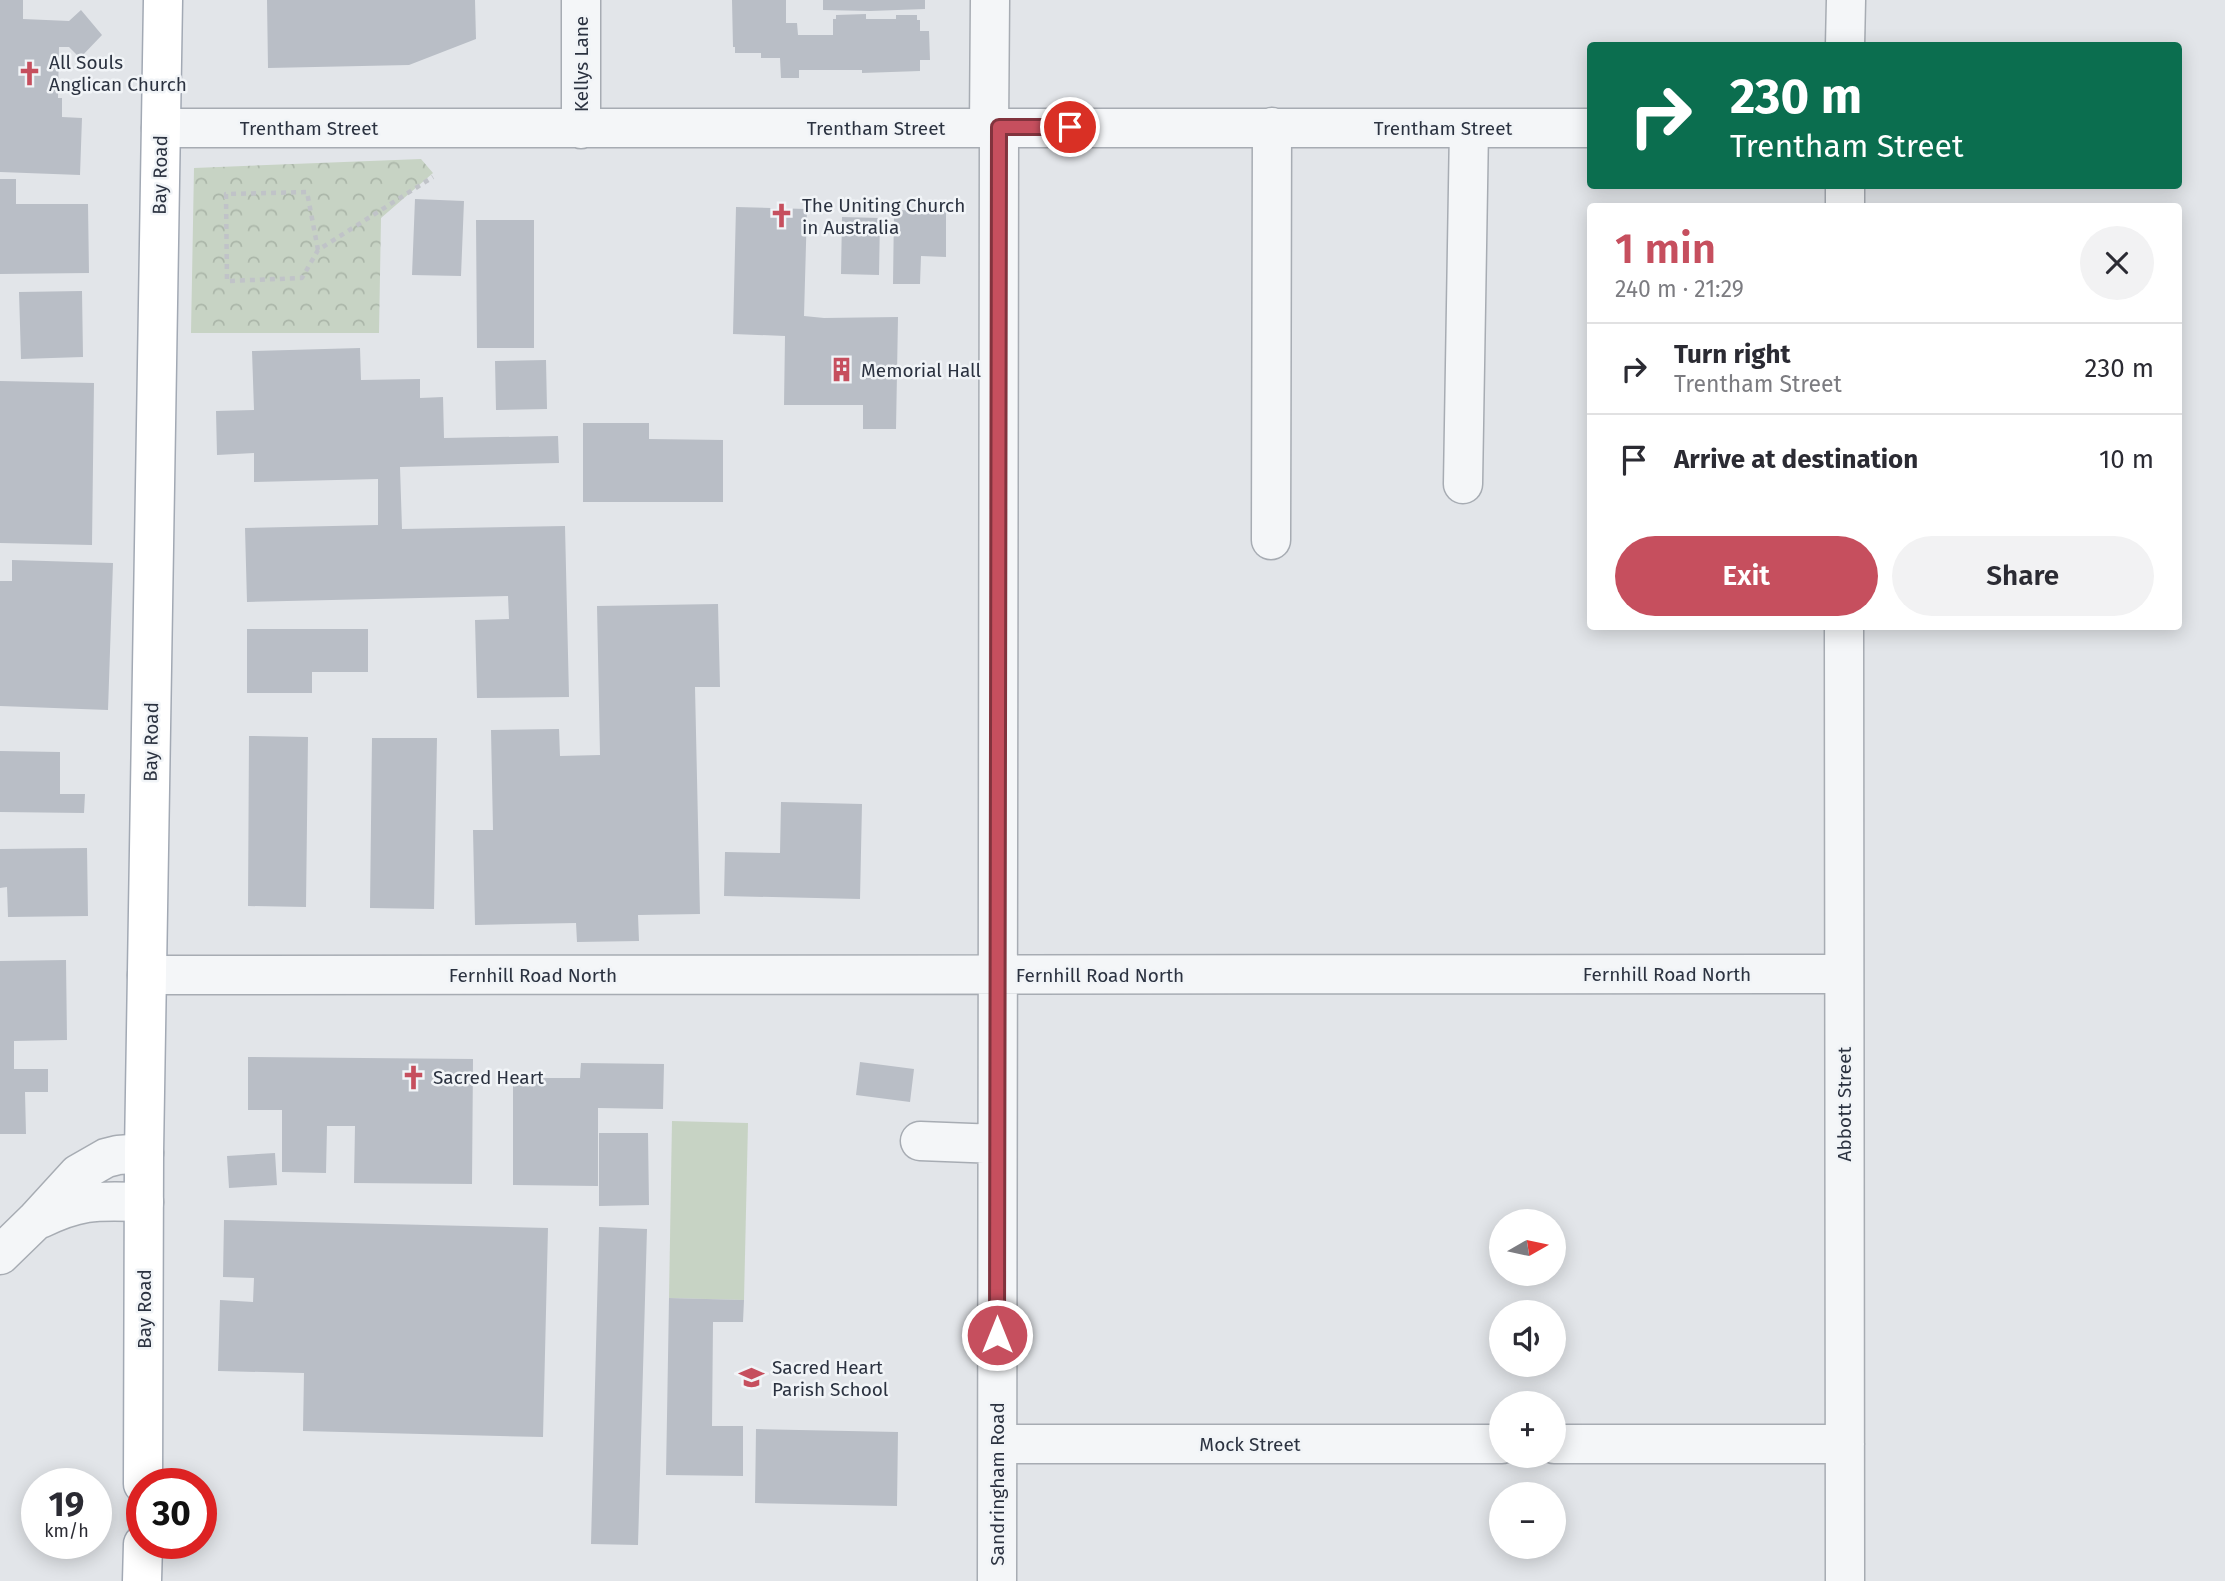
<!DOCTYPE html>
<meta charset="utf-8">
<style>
:root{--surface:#fff;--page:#f2f2f3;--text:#2b2b33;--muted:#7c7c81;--line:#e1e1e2;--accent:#c64f5e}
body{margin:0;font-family:"Fira Sans",sans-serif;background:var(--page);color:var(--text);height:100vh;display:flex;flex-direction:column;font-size:26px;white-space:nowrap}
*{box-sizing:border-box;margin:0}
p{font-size:23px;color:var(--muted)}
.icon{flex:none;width:38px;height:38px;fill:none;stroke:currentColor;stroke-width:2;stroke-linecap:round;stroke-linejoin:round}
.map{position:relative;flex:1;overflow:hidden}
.details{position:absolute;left:1587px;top:203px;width:595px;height:427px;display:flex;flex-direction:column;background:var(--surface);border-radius:7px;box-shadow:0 4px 18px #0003}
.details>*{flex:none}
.banner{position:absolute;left:1587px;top:42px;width:595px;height:147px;border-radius:7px;box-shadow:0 4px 18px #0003;background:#0b6e4f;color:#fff;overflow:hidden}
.needle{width:46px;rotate:81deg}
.buttons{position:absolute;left:1489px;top:1209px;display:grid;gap:14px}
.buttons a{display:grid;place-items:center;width:77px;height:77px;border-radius:50%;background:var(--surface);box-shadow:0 4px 18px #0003;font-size:35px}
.speed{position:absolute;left:21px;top:1468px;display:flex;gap:14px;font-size:35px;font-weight:700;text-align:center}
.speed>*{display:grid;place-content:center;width:91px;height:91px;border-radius:50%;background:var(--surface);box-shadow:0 4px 18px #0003;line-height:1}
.speed small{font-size:18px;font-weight:400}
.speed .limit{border:10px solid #d22;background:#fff;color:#111}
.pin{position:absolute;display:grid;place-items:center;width:60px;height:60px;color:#fff;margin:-30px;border:4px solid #fff;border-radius:50%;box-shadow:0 2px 7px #0007}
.me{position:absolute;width:77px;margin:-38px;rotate:0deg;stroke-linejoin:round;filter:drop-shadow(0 0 5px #0008)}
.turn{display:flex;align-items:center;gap:24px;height:147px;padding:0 28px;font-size:32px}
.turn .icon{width:91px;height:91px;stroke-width:2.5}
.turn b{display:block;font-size:49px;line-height:60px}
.round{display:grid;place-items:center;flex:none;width:74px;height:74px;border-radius:37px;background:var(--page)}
.overview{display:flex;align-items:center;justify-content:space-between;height:119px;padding:0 28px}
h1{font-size:42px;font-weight:600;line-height:52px;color:var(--accent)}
.button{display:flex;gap:14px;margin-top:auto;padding:14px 28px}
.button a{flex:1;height:80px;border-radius:42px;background:var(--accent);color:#fff;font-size:28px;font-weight:600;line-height:80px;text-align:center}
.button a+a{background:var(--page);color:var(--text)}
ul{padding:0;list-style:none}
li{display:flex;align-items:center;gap:21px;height:91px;padding:0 28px;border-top:2px solid var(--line)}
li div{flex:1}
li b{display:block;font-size:26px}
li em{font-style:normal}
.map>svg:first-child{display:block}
</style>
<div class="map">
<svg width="2225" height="1581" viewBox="0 0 2225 1581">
<defs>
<pattern id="park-crowns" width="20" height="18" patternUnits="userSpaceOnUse" patternTransform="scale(1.75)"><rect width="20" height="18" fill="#c7d3c4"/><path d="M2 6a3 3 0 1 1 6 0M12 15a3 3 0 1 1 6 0" fill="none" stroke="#abb6a9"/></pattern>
</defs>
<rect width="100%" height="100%" fill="#e2e5e9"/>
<!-- park -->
<path fill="url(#park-crowns)" d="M 421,159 L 433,173 L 381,218 L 379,333 L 191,333 L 194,168 Z"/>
<!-- garden -->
<path fill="#c7d3c4" d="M 672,1121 L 748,1123 L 744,1300 L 669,1298 Z"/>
<!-- building -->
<path fill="#b9bec6" d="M 0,0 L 23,0 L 23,19 L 69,21 L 81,10 L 102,35 L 80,58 L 69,47 L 59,47 L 58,98 L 62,98 L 62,117 L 82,118 L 80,175 L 0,172 Z
M 267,0 L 475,0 L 476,39 L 409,65 L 268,68 Z
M 732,0 L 786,0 L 786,23 L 797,23 L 798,35 L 833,35 L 833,19 L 836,19 L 836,15 L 866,14 L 866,19 L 896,19 L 896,15 L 917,15 L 917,20 L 920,20 L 920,31 L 929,31 L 930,60 L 920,60 L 920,71 L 862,73 L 862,70 L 799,70 L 799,78 L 781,78 L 780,58 L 761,58 L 761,53 L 735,53 L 735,47 L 733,47 Z
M 823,0 L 925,0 L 925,9 L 870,11 L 823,10 Z
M 0,179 L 16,179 L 16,204 L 88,204 L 89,273 L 0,274 Z
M 415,199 L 464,201 L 461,276 L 412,275 Z
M 736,207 L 807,209 L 804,316 L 824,318 L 898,317 L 896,429 L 863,429 L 863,405 L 784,405 L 785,336 L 733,334 Z
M 894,210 L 946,211 L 946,257 L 921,256 L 920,284 L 893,284 Z
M 842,217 L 880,218 L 879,275 L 841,274 Z
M 476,220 L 534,220 L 534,348 L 477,348 Z
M 82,291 L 83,357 L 21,359 L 19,292 Z
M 360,348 L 361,380 L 420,379 L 420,398 L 443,397 L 444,438 L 558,436 L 559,463 L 400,467 L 402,529 L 565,526 L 569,697 L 477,698 L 475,620 L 509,619 L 508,596 L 247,602 L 245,528 L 378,525 L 378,479 L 254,482 L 254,453 L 217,455 L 216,411 L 254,410 L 252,351 Z
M 546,360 L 547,409 L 496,410 L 495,361 Z
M 0,381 L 94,383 L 92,545 L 0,543 Z
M 583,423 L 649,423 L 649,439 L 723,440 L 723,502 L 583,502 Z
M 12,560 L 113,563 L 108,710 L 0,706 L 0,581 L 12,581 Z
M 718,604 L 720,687 L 695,687 L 700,914 L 638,915 L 639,941 L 577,942 L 576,923 L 475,925 L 473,830 L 493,830 L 491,730 L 559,729 L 560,756 L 600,755 L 597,606 Z
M 247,629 L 368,629 L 368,672 L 312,672 L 312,693 L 247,693 Z
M 249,736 L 308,737 L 306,907 L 248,906 Z
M 372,738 L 437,738 L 434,909 L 370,908 Z
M 0,751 L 60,752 L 60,794 L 85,794 L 84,813 L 0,812 Z
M 781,802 L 862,804 L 860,899 L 724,896 L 725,852 L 780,853 Z
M 87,848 L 88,916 L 8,917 L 7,887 L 0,888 L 0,849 Z
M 66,960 L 67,1040 L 14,1041 L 14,1069 L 48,1069 L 48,1092 L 25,1092 L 26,1134 L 0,1134 L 0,961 Z
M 248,1057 L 473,1059 L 472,1184 L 354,1183 L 355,1126 L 327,1126 L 326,1173 L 282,1172 L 282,1110 L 248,1110 Z
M 860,1062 L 914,1069 L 910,1102 L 856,1095 Z
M 581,1063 L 664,1064 L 663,1109 L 598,1108 L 598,1186 L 513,1185 L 513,1078 L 580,1078 Z
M 599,1133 L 648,1133 L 649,1205 L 599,1206 Z
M 275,1153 L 277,1185 L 229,1188 L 227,1156 Z
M 224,1220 L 548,1228 L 543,1437 L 303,1431 L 304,1373 L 218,1371 L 220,1300 L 253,1302 L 254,1278 L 223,1277 Z
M 599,1227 L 647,1229 L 638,1545 L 591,1544 Z
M 669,1298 L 744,1300 L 743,1322 L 713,1322 L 712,1426 L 743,1426 L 743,1476 L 666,1475 Z
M 756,1429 L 898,1432 L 897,1506 L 755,1503 Z"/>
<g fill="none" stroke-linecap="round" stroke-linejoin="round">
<defs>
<path id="minor" d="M 581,0 L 581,129
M 1845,46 L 1846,0
M 161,128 L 1591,128
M 989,128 L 990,0
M 1845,206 L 1845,186
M 1463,484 L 1469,128
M 1271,540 L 1272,127
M 1844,626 L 1845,1581
M 147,975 L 1844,974
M 920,1141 L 997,1144
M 40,1219 C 82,1198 100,1201 144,1202
M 0,1255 L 35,1221 L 78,1174 L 106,1158 L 118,1155 L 144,1153
M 998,1444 L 1502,1444
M 1554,1444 L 1845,1444
M 997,1581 L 999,127"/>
<path id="major" d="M 143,1484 L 144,1153 L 163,0
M 142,1581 L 143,1544"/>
</defs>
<!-- minor casing -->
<use href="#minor" stroke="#a7acb3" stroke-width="41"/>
<!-- major casing -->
<use href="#major" stroke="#a2a9b4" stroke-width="41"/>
<!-- path -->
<path stroke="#c0c3c8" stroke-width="4.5" stroke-dasharray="5 5" stroke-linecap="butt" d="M 318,250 L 307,192 L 226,194 L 227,281 L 302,278 L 318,250 L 433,177"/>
<!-- minor -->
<use href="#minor" stroke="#f4f6f8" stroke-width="38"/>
<!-- major -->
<use href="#major" stroke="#fff" stroke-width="38"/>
</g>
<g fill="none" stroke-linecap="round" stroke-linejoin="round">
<defs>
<path id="route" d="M 997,1335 L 999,127 L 1070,127"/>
</defs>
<!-- route casing -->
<use href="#route" stroke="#81333d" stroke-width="18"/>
<!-- route -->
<use href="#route" stroke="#c64f5e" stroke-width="12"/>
</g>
<!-- icons -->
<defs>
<symbol id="church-bare" viewBox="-9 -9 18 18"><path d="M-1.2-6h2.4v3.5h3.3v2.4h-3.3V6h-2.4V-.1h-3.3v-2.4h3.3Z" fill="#c64f5e" stroke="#f1f4f7" stroke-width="2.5" paint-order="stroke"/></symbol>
<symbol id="building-bare" viewBox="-9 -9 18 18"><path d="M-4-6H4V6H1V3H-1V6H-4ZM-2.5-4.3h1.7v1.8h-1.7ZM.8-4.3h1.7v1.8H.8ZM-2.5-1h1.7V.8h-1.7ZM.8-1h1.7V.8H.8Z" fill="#c64f5e" stroke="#f1f4f7" stroke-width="2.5" paint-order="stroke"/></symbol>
<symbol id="school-bare" viewBox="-9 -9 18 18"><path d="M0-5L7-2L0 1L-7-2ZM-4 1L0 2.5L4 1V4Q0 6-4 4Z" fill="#c64f5e" stroke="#f1f4f7" stroke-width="2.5" paint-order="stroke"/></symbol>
</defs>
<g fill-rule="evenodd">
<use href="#church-bare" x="12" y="56" width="35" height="35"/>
<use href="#church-bare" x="764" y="198" width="35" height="35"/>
<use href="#building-bare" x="824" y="352" width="35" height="35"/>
<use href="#church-bare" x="396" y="1060" width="35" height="35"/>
<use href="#school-bare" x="734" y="1360" width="35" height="35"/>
</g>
<g text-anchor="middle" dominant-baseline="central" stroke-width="5" stroke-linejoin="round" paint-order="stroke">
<!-- poi labels -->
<g font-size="19" fill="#2b3240" stroke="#f1f4f7" text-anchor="start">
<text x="49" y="62">All Souls<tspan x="49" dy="22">Anglican Church</tspan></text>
<text x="802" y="205">The Uniting Church<tspan x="802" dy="22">in Australia</tspan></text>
<text x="861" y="370">Memorial Hall</text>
<text x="433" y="1077">Sacred Heart</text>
<text x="772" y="1367">Sacred Heart<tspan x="772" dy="22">Parish School</tspan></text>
</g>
<!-- street labels -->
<g font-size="19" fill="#2b3240" stroke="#f1f4f7">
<text transform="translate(581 64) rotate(-90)">Kellys Lane</text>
<text x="309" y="128">Trentham Street</text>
<text x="876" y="128">Trentham Street</text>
<text x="1443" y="128">Trentham Street</text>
<text transform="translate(160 175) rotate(-89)">Bay Road</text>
<text transform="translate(151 742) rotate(-89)">Bay Road</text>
<text x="1667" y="974">Fernhill Road North</text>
<text x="533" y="975">Fernhill Road North</text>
<text x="1100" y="975">Fernhill Road North</text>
<text transform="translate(1844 1104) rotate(-90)">Abbott Street</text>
<text transform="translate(144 1309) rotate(-90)">Bay Road</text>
<text x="1250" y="1444">Mock Street</text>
<text transform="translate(997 1484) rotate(-90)">Sandringham Road</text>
</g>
</g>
</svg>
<div class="buttons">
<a><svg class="needle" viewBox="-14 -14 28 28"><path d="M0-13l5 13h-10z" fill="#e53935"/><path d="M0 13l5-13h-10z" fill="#7c7c81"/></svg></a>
<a><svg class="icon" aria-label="sound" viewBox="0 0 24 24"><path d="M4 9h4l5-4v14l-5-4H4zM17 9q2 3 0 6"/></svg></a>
<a>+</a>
<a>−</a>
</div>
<div class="speed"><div>19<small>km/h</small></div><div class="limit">30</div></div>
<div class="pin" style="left:1070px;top:127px;background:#d93025"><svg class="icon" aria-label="arrive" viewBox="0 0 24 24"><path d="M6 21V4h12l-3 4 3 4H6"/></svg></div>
<svg class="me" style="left:997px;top:1335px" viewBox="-20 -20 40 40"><circle r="17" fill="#c64f5e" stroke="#fff" stroke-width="3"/><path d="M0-11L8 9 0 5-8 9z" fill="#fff"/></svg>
<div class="banner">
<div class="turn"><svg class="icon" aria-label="right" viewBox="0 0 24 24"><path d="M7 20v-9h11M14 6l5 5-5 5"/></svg><div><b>230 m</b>Trentham Street</div></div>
</div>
<section class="details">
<div class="overview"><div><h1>1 min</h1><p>240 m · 21:29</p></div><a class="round"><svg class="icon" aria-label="close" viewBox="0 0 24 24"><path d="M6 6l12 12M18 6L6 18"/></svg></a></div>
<ul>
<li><svg class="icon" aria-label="right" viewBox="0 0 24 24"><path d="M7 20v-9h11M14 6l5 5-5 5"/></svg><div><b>Turn right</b><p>Trentham Street</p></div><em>230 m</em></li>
<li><svg class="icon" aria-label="arrive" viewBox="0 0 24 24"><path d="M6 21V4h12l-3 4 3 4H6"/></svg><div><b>Arrive at destination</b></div><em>10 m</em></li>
</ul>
<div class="button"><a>Exit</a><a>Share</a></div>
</section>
</div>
